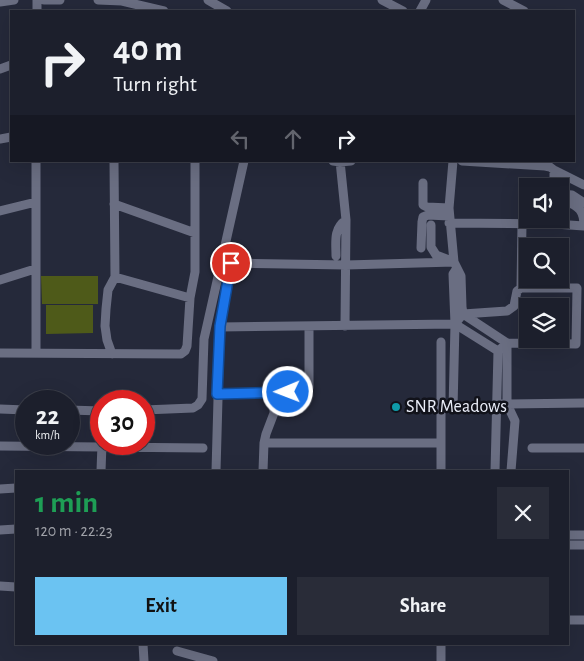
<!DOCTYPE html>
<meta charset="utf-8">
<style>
:root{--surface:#1c1f2c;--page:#292c38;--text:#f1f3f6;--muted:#a0a2a9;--line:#3a3d48;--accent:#6bc3f2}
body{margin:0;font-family:"Alegreya Sans",sans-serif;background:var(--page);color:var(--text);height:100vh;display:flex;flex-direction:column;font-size:19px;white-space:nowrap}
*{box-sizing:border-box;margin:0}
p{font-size:16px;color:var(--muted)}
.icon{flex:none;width:28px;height:28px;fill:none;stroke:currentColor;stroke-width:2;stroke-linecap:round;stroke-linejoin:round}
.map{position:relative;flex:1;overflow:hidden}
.details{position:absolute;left:15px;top:470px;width:554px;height:175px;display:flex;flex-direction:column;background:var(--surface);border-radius:0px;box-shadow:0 5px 20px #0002,0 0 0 1px var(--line)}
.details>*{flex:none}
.guide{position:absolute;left:10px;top:10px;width:565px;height:152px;border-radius:0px;box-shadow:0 5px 20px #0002,0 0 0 1px var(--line);background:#1c1f2c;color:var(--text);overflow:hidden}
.controls{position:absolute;left:519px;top:178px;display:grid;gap:10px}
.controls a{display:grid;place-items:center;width:50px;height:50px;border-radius:0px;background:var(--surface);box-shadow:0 5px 20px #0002,0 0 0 1px var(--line);font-size:25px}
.speed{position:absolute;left:15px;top:390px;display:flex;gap:10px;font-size:25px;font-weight:700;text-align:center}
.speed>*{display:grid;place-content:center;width:65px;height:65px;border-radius:50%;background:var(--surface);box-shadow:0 5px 20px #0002,0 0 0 1px var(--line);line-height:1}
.speed small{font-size:12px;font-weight:400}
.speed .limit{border:8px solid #d22;background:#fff;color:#111}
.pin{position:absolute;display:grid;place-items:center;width:42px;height:42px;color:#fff;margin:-21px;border:2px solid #fff;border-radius:50%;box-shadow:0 1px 5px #0007}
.me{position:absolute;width:55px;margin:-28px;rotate:269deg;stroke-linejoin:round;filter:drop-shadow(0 0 4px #0008)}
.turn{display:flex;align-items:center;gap:18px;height:105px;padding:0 20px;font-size:22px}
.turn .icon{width:65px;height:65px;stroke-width:2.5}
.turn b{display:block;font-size:35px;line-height:42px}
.lanes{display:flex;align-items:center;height:48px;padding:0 20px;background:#0003;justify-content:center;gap:25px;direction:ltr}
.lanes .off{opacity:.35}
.round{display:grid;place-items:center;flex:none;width:52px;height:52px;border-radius:0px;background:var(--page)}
.overview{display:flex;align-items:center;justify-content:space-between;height:85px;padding:0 20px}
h1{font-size:30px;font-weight:600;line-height:38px;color:#1e9e55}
.primary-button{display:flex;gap:10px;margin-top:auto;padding:10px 20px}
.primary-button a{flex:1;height:58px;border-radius:0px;background:var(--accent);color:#111;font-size:20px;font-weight:600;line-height:58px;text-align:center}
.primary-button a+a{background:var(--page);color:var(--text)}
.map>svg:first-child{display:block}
</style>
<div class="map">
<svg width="584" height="661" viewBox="0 0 584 661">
<rect width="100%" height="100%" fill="#25293a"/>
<!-- green -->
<path fill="#4e5a19" d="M 41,276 L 98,276 L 98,304 L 42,304 Z
M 46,305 L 93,305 L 93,333 L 46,334 Z"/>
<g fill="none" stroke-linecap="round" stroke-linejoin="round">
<!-- street -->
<path stroke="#6a6e82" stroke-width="9" d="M 44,0 L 60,0
M 98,0 L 122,1 L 164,11
M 208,0 L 227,11
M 382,0 L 403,11
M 503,0 L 524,11
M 0,2 L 14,0
M 37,11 L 37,0
M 420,11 L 426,0
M 0,69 L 11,65
M 0,139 L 11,137
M 36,161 L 36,353
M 333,161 L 340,162 L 351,161
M 340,161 L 346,220 L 345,326
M 462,161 L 545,166 L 550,167 L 554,170 L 554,186
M 554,170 L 584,185
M 423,183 L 423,205 L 427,207 L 449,208 L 454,262 L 461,276 L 462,307 L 463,314 L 507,343 L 576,344 L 577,288 L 521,288 L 517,291 L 514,306 L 507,311 L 463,314 L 455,324 L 453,409
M 560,194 L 572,195 L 584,203
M 565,201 C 579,206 584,211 584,226
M 114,204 L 195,233
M 449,208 L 453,161
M 0,211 L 36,202
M 449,223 L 555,224 L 584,226
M 431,225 L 431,247 L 436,255 L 449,260
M 421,248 L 422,222 L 423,217 L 428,215 L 449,216
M 336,256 C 336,242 333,229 346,220
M 454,262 L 346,265 L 231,263 L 220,327 L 455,324
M 457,268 L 453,274 L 455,324 L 498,351
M 115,277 L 190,298
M 0,280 L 35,269
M 521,288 L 522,224
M 441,342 L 441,471
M 507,343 L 507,404 L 515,421 L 511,471
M 0,353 L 181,354 L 185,351 L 187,346 L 190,298 L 195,272 L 195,161
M 112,354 L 107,340 L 105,326 L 106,309 L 108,290 L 115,277 L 114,161
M 217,394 L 303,392 L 309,388 L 309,326
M 502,404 L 584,403
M 0,409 L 26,410
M 69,410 L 101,411
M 144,410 L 193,408 L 198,405 L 202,399 L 204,339 L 244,161
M 264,443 L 441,443
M 0,446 L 203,448
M 532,448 L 584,448
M 101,471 L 102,444
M 216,471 L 220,327
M 263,471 L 264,443 L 266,434 L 274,413 L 274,393
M 495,471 L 498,351 L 507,343
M 0,489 L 16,488
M 0,530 L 16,529
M 568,535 L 584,535
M 568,545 L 584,545
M 0,586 L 16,587
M 568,620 L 584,620
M 143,644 L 144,661
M 177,651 L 213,661
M 441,661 L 441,644"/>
</g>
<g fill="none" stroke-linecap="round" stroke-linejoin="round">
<defs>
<path id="route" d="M 231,263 L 220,326 L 217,394 L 288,392"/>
</defs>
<!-- route casing -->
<use href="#route" stroke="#114b97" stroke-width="12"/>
<!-- route -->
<use href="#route" stroke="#1a73e8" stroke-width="9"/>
</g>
<!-- markers -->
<circle fill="#0f9aa8" stroke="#11121a" stroke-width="2" cx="396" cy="407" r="5"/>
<g text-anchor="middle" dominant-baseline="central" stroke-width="5" stroke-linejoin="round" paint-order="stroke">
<!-- poi labels -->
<g font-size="18" fill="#ebeef9" stroke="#11121a" text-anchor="start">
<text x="406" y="407">SNR Meadows</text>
</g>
</g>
</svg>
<div class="controls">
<a><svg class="icon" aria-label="sound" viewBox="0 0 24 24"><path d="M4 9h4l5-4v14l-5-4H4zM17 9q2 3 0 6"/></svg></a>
<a><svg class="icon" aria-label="search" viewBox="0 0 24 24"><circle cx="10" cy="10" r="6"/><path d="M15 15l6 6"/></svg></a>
<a><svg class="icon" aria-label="layers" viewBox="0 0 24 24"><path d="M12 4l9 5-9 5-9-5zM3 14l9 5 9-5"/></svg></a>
</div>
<div class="speed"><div>22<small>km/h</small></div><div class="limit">30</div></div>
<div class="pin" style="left:231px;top:263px;background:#d93025"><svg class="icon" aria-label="arrive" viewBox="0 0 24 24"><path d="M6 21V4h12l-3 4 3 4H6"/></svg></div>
<svg class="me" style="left:288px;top:392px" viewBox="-20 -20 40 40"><circle r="17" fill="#1a73e8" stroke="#fff" stroke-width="3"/><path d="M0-11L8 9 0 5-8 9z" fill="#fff"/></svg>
<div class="guide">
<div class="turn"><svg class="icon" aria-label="right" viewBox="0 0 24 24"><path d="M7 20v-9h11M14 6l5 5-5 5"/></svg><div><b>40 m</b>Turn right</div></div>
<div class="lanes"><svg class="icon off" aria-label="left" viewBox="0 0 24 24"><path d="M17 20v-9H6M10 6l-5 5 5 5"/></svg><svg class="icon off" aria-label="ahead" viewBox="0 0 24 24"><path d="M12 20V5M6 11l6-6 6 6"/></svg><svg class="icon" aria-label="right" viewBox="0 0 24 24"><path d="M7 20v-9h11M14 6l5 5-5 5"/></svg></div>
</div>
<section class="details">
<div class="overview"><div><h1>1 min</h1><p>120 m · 22:23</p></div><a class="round"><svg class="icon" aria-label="close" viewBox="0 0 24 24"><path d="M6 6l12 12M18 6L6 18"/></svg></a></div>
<div class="primary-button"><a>Exit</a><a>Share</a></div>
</section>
</div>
